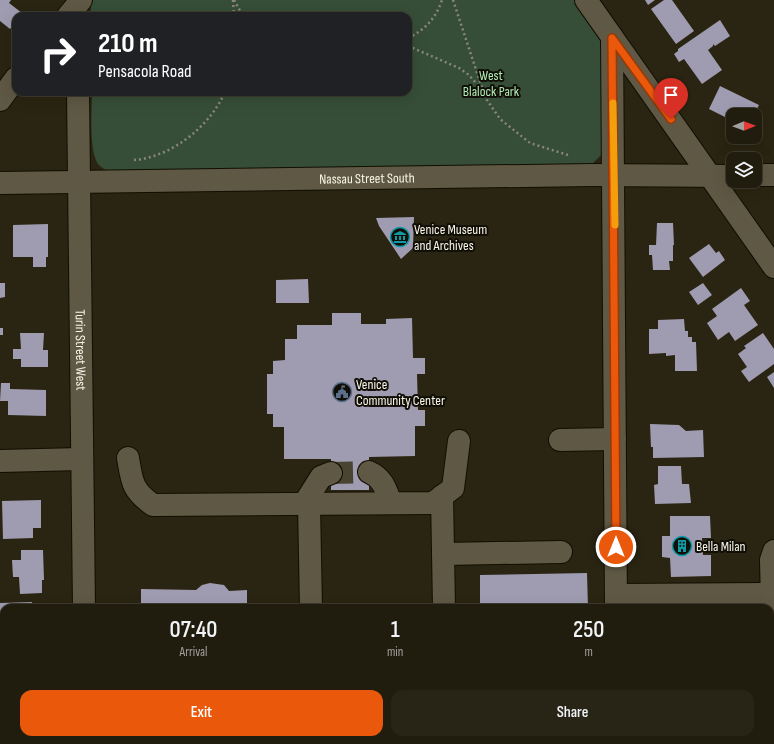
<!DOCTYPE html>
<style>
:root{--surface:#201c0e;--page:#282517;--text:#f1f3f6;--muted:#a2a19e;--line:#3d3a2e;--accent:#ea580c}
body{margin:0;font-family:"Sofia Sans Condensed",sans-serif;background:var(--page);color:var(--text);height:100vh;display:flex;flex-direction:column;font-size:15px;white-space:nowrap}
*{box-sizing:border-box;margin:0}
p{font-size:13px;color:var(--muted)}
.icon{flex:none;width:22px;height:22px;fill:none;stroke:currentColor;stroke-width:2;stroke-linecap:round;stroke-linejoin:round}
.map{position:relative;flex:1;overflow:hidden}
.side{position:absolute;left:0px;top:604px;width:774px;height:140px;display:flex;flex-direction:column;background:var(--surface);border-radius:12px 12px 0 0;box-shadow:0 4px 16px #0002,0 0 0 1px var(--line)}
.side>*{flex:none}
.guide{position:absolute;left:12px;top:12px;width:400px;height:84px;border-radius:12px;box-shadow:0 4px 16px #0002,0 0 0 1px var(--line);background:#202124;color:#fff;overflow:hidden}
.needle{width:26px;rotate:89deg}
.tools{position:absolute;left:726px;top:108px;display:grid;gap:8px}
.tools a{display:grid;place-items:center;width:36px;height:36px;border-radius:8px;background:var(--surface);box-shadow:0 4px 16px #0002,0 0 0 1px var(--line);font-size:20px}
.pin{position:absolute;display:grid;place-items:center;width:34px;height:34px;color:#fff;margin:-41px -17px;border-radius:50% 50% 50% 0;rotate:-45deg;box-shadow:0 0 4px #0007}
.pin .icon{rotate:45deg}
.me{position:absolute;width:44px;margin:-22px;rotate:0deg;stroke-linejoin:round;filter:drop-shadow(0 0 3px #0008)}
.turn{display:flex;align-items:center;gap:14px;height:84px;padding:0 20px;font-size:18px}
.turn .icon{width:52px;height:52px;stroke-width:2.5}
.turn b{display:block;font-size:28px;line-height:34px}
.eta{display:flex;justify-content:space-evenly;align-items:center;height:68px;text-align:center}
.eta b{font-size:24px;font-weight:600;line-height:28px}
.primary-button{display:flex;gap:8px;margin-top:auto;padding:8px 20px}
.primary-button a{flex:1;height:46px;border-radius:12px;background:var(--accent);color:#fff;font-size:16px;font-weight:600;line-height:46px;text-align:center}
.primary-button a+a{background:var(--page);color:var(--text)}
.map>svg:first-child{display:block}
</style>
<div class="map">
<svg width="774" height="744" viewBox="0 0 774 744">
<rect width="100%" height="100%" fill="#2a2512"/>
<!-- green -->
<path fill="#364e38" d="M 92,0 L 575,0 L 600,36 L 603,45 L 603,147 L 601,155 L 592,164 L 114,172 C 109,171 104,170 100,166 C 88,156 92,108 92,92 L 408,92 L 408,16 L 90,16 Z"/>
<!-- building -->
<path fill="#9f9bb1" d="M 0,0 L 11,0 L 9,3 L 22,13 L 20,16 L 16,16 L 16,21 L 10,29 L 0,21 Z
M 645,0 L 655,0 L 648,5 Z
M 664,0 L 672,0 L 694,31 L 676,44 L 651,9 Z
M 720,20 L 730,36 L 715,46 L 713,44 L 713,46 L 708,50 L 722,70 L 702,84 L 684,59 L 679,62 L 674,54 L 678,51 L 678,49 Z
M 720,86 L 759,105 L 754,115 L 733,115 L 733,121 L 709,109 Z
M 414,217 L 413,248 L 401,259 L 379,226 L 376,218 Z
M 657,223 L 673,223 L 674,245 L 673,245 L 673,261 L 669,261 L 670,270 L 653,270 L 652,255 L 649,255 L 649,245 L 656,245 Z
M 48,224 L 48,257 L 46,257 L 46,267 L 33,267 L 33,257 L 13,257 L 13,225 Z
M 709,244 L 716,253 L 719,251 L 725,260 L 703,277 L 689,258 Z
M 308,279 L 309,303 L 276,303 L 276,280 Z
M 0,283 L 5,283 L 5,297 L 0,298 Z
M 703,283 L 712,295 L 698,305 L 689,292 Z
M 741,288 L 750,301 L 744,305 L 758,325 L 735,341 L 729,332 L 718,340 L 707,323 L 717,316 L 712,309 Z
M 332,313 L 361,313 L 361,324 L 386,324 L 386,319 L 412,318 L 413,358 L 425,358 L 425,374 L 417,374 L 418,410 L 425,410 L 425,426 L 415,426 L 415,456 L 369,457 L 369,490 L 331,490 L 331,459 L 284,459 L 284,427 L 273,427 L 273,414 L 267,414 L 267,374 L 273,374 L 273,361 L 285,360 L 285,339 L 297,339 L 297,325 L 332,325 Z
M 684,319 L 685,331 L 688,331 L 688,337 L 692,337 L 692,342 L 696,342 L 697,371 L 675,371 L 675,355 L 666,356 L 666,353 L 649,354 L 649,329 L 658,329 L 658,320 Z
M 0,328 L 3,328 L 3,335 L 0,335 Z
M 20,333 L 44,333 L 43,350 L 48,350 L 48,367 L 21,367 L 21,359 L 13,359 L 13,349 L 21,349 Z
M 763,333 L 774,349 L 774,364 L 749,382 L 741,371 L 747,367 L 738,354 L 746,348 L 744,346 Z
M 774,372 L 774,388 L 767,377 Z
M 1,383 L 10,383 L 10,389 L 46,390 L 46,416 L 8,415 L 8,401 L 0,401 Z
M 650,424 L 679,425 L 686,431 L 703,430 L 704,457 L 653,458 L 653,447 L 651,447 Z
M 658,466 L 681,466 L 682,484 L 689,484 L 691,503 L 655,504 L 654,485 L 658,484 Z
M 41,500 L 41,528 L 33,528 L 33,538 L 3,539 L 2,501 Z
M 670,516 L 710,516 L 711,538 L 702,538 L 703,555 L 711,555 L 711,576 L 671,577 L 670,558 L 662,557 L 662,536 L 670,536 Z
M 21,550 L 43,550 L 44,580 L 42,580 L 42,593 L 20,594 L 19,577 L 13,577 L 12,560 L 21,560 Z
M 587,573 L 588,608 L 480,608 L 480,575 Z
M 210,583 L 224,585 L 229,591 L 247,590 L 247,608 L 141,608 L 141,589 L 196,590 L 202,585 Z
M 32,602 L 32,608 L 4,608 L 4,623 L 0,623 L 0,603 Z
M 0,667 L 4,667 L 4,687 L 0,687 Z"/>
<g fill="none" stroke-linecap="round" stroke-linejoin="round">
<!-- minor-tunnel -->
<path stroke="#494432" stroke-width="22" stroke-dasharray="22 11" stroke-linecap="butt" d="M 331,473 L 369,472"/>
<defs>
<g id="minor">
<path d="M 586,0 L 774,267"/>
<path d="M 68,16 L 81,0"/>
<path d="M 612,37 L 616,608"/>
<path id="s1" d="M 78,92 L 84,608"/>
<path d="M 0,100 L 16,78"/>
<path d="M 755,175 L 774,175"/>
<path id="s2" d="M 0,183 L 592,175 L 733,176"/>
<path d="M 560,440 L 615,439"/>
<path d="M 128,458 C 132,482 132,490 153,505 L 433,503 L 453,488 L 459,441"/>
<path d="M 0,461 L 81,459"/>
<path d="M 369,472 C 383,478 386,490 391,503"/>
<path d="M 442,496 L 444,608"/>
<path d="M 304,504 L 321,477 L 331,473"/>
<path d="M 309,504 L 311,608"/>
<path d="M 443,554 L 561,552"/>
<path d="M 616,595 L 773,594"/>
<path d="M 770,692 L 774,684 L 771,560 L 774,551"/>
<path d="M 770,734 L 774,734"/>
<path d="M 617,740 L 617,744"/>
<path d="M 0,742 L 169,740"/>
</g>
</defs>
<!-- minor casing -->
<use href="#minor" stroke="#120e01" stroke-width="24"/>
<!-- path -->
<path stroke="#8b8778" stroke-width="2.5" stroke-dasharray="2 3" stroke-linecap="butt" d="M 233,0 L 234,16
M 234,0 L 243,16
M 453,0 L 485,97 L 500,119 L 530,143 L 568,155
M 408,38 C 425,30 436,18 442,0
M 408,46 L 459,68 L 469,75 L 482,90
M 134,160 C 172,157 210,126 225,92"/>
<!-- minor -->
<use href="#minor" stroke="#5e5844" stroke-width="22"/>
</g>
<g fill="none" stroke-linecap="round" stroke-linejoin="round">
<defs>
<path id="route" d="M 616,547 L 612,38 L 671,119"/>
</defs>
<!-- route casing -->
<use href="#route" stroke="#983908" stroke-width="10"/>
<!-- route -->
<use href="#route" stroke="#ea580c" stroke-width="7"/>
<!-- slow -->
<path stroke="#f59e0b" stroke-width="7" d="M 613,103 L 615,225"/>
</g>
<!-- icons -->
<defs>
<symbol id="museum-ring" viewBox="-11 -11 22 22"><circle r="9.5" fill="#100e06" stroke="#0f9aa8" stroke-width="1.5"/><path d="M0-6L6-3V-2H-6V-3ZM-5-1h2V3h-2ZM-1-1h2V3h-2ZM3-1h2V3H3ZM-6 4H6V6H-6Z" fill="#0f9aa8"/></symbol>
<symbol id="civic-ring" viewBox="-11 -11 22 22"><circle r="9.5" fill="#100e06" stroke="#5c6f8a" stroke-width="1.5"/><path d="M-.6-6.5H3V-4.5H.6V-3L4-1V1h2V6H-6V1h2V-1L-.6-3ZM-1.2 2.5V6h2.4V2.5Z" fill="#5c6f8a"/></symbol>
<symbol id="building-ring" viewBox="-11 -11 22 22"><circle r="9.5" fill="#100e06" stroke="#0f9aa8" stroke-width="1.5"/><path d="M-4-6H4V6H1V3H-1V6H-4ZM-2.5-4.3h1.7v1.8h-1.7ZM.8-4.3h1.7v1.8H.8ZM-2.5-1h1.7V.8h-1.7ZM.8-1h1.7V.8H.8Z" fill="#0f9aa8"/></symbol>
</defs>
<g fill-rule="evenodd">
<use href="#museum-ring" x="389" y="226" width="22" height="22"/>
<use href="#civic-ring" x="331" y="381" width="22" height="22"/>
<use href="#building-ring" x="671" y="535" width="22" height="22"/>
</g>
<g text-anchor="middle" dominant-baseline="central" stroke-width="4" stroke-linejoin="round" paint-order="stroke">
<!-- park labels -->
<g font-size="14" fill="#b0ecb5" stroke="#100e06">
<text x="491" y="75">West<tspan x="491" dy="16">Blalock Park</tspan></text>
</g>
<!-- street labels -->
<g font-size="14" fill="#f8f5e9" stroke="#100e06">
<text stroke="none"><textPath href="#s2" startOffset="367">Nassau Street South</textPath></text>
<text stroke="none"><textPath href="#s1" startOffset="258">Turin Street West</textPath></text>
</g>
<!-- poi labels -->
<g font-size="14" fill="#f8f5e9" stroke="#100e06" text-anchor="start">
<text x="414" y="229">Venice Museum<tspan x="414" dy="16">and Archives</tspan></text>
<text x="356" y="384">Venice<tspan x="356" dy="16">Community Center</tspan></text>
<text x="696" y="546">Bella Milan</text>
</g>
</g>
</svg>
<div class="tools">
<a><svg class="needle" viewBox="-14 -14 28 28"><path d="M0-13l5 13h-10z" fill="#e53935"/><path d="M0 13l5-13h-10z" fill="#a2a19e"/></svg></a>
<a><svg class="icon" aria-label="layers" viewBox="0 0 24 24"><path d="M12 4l9 5-9 5-9-5zM3 14l9 5 9-5"/></svg></a>
</div>
<div class="pin" style="left:671px;top:119px;background:#d93025"><svg class="icon" aria-label="arrive" viewBox="0 0 24 24"><path d="M6 21V4h12l-3 4 3 4H6"/></svg></div>
<svg class="me" style="left:616px;top:547px" viewBox="-20 -20 40 40"><circle r="17" fill="#ea580c" stroke="#fff" stroke-width="3"/><path d="M0-11L8 9 0 5-8 9z" fill="#fff"/></svg>
<div class="guide">
<div class="turn"><svg class="icon" aria-label="right" viewBox="0 0 24 24"><path d="M7 20v-9h11M14 6l5 5-5 5"/></svg><div><b>210 m</b>Pensacola Road</div></div>
</div>
<section class="side">
<div class="eta">
<div><b>07:40</b><p>Arrival</p></div>
<div><b>1</b><p>min</p></div>
<div><b>250</b><p>m</p></div>
</div>
<div class="primary-button"><a>Exit</a><a>Share</a></div>
</section>
</div>
